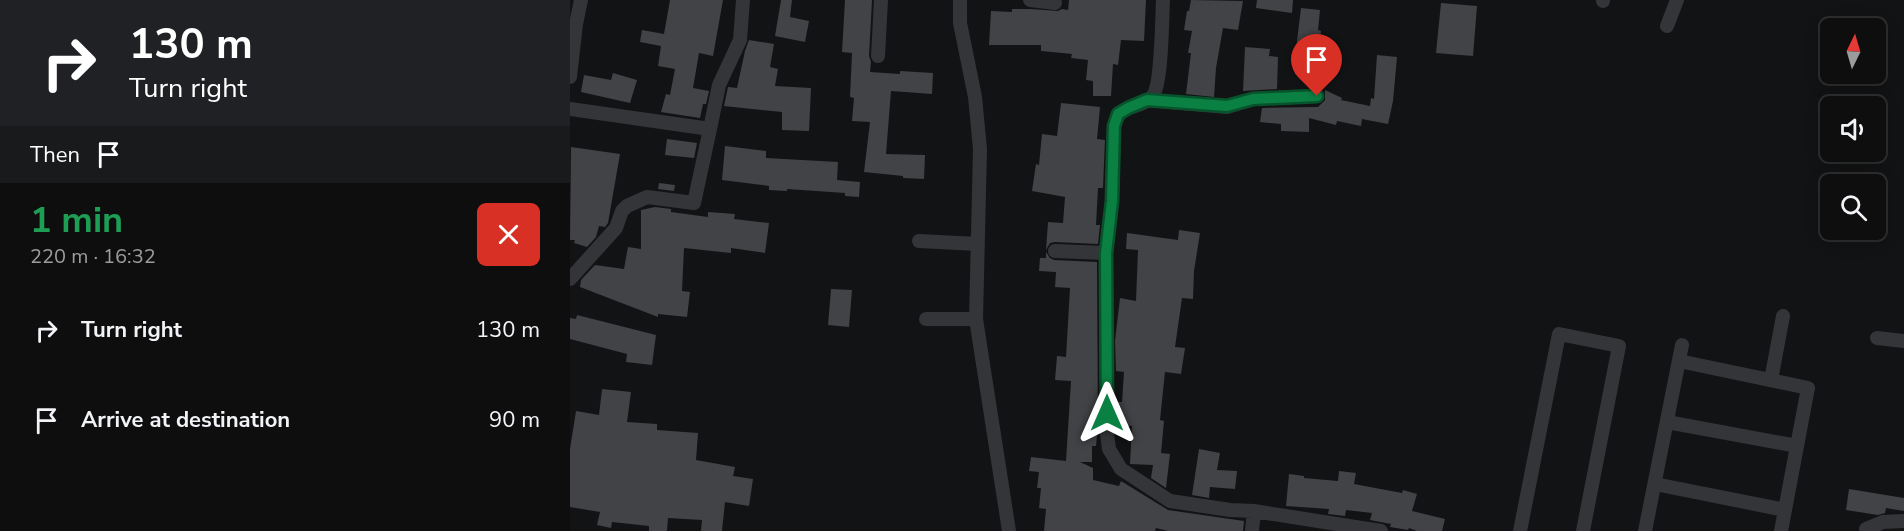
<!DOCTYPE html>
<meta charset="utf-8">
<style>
:root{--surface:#0e0e0f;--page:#171718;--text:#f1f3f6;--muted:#9b9c9e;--line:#2e2e2f}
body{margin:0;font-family:"Nunito Sans",sans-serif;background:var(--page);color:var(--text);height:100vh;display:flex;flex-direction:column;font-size:22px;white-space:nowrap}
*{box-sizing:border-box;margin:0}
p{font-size:20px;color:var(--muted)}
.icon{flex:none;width:33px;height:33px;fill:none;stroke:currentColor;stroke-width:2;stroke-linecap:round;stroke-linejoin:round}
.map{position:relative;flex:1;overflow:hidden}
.panel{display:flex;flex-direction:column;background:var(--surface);width:570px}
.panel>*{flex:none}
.hud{background:#202124;color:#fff;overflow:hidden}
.needle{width:39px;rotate:5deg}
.buttons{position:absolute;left:1250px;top:18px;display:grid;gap:12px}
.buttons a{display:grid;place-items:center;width:66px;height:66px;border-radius:9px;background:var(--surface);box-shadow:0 3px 15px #0003,0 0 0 2px var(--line);font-size:30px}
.pin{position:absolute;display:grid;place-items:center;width:51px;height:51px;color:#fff;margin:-62px -26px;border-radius:50% 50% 50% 0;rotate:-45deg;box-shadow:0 0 6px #0007}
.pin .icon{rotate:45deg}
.me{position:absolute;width:66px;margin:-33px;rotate:0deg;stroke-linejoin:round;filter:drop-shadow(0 0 4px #0008)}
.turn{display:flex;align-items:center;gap:21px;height:126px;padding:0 30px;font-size:27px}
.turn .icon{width:78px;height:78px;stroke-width:2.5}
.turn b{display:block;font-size:42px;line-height:51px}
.then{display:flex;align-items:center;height:57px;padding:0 30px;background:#0003;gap:12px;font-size:22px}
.round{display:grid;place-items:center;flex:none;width:63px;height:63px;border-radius:9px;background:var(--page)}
.headline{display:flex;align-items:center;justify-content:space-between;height:102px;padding:0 30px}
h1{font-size:36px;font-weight:700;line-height:45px;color:#1e9e55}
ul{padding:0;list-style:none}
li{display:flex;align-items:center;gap:18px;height:90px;padding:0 30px}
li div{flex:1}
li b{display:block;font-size:22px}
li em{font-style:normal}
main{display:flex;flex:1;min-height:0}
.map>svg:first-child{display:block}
</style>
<main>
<section class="panel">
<div class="hud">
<div class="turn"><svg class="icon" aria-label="right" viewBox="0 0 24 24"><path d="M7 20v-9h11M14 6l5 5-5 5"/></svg><div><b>130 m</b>Turn right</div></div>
<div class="then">Then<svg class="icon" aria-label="arrive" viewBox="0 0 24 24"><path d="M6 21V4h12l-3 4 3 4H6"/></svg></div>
</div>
<div class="headline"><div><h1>1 min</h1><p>220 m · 16:32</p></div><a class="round" style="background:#d93025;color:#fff"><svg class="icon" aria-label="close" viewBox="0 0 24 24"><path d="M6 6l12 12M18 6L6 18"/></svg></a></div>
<ul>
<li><svg class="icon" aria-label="right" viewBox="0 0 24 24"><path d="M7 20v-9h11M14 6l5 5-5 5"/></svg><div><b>Turn right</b></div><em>130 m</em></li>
<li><svg class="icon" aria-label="arrive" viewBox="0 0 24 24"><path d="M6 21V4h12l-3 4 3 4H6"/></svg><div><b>Arrive at destination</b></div><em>90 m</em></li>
</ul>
</section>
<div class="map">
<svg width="1334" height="531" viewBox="0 0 1334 531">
<rect width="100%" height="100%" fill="#121314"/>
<!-- building -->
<path fill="#414346" d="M 100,0 L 153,0 L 143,56 L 129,53 L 123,88 L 139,91 L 136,104 L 133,104 L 130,118 L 91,112 L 96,94 L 100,95 L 105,69 L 88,66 L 91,46 L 70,42 L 72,30 L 94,34 Z
M 211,0 L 222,0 L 220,17 L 239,21 L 235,42 L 205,36 Z
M 275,0 L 302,0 L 299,56 L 301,62 L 300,72 L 330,74 L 330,71 L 363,73 L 362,94 L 321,91 L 316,154 L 355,155 L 354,179 L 333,178 L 333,176 L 294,172 L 300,122 L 282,121 L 284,98 L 280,97 L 282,53 L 272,52 Z
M 499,0 L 576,0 L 574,41 L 551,40 L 548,65 L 543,64 L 541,96 L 523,96 L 523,81 L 516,80 L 518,60 L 501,58 L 502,54 L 471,51 L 471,45 L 419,45 L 421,11 L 442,12 L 442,9 L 460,9 L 488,11 L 492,9 L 498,10 Z
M 621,0 L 673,1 L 668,30 L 653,28 L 646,68 L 644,97 L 616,94 L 621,53 L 618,53 L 622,31 L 614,30 L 617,11 L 619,11 Z
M 687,0 L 723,0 L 722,13 L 686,8 Z
M 871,3 L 907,6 L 903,56 L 866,53 Z
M 731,8 L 750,10 L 748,30 L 751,31 L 748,60 L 725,57 Z
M 179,40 L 204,44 L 200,67 L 208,69 L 205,86 L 241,88 L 239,131 L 212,130 L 212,112 L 154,106 L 158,87 L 167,88 L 175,51 Z
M 675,47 L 700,49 L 699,56 L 708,57 L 707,89 L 673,91 Z
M 807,55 L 827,57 L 823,101 L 818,124 L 792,119 L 791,126 L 767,121 L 766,125 L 739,118 L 739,132 L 711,131 L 711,124 L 690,122 L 692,108 L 748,107 L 755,100 L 755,90 L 772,98 L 771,100 L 800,106 L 801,98 L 804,99 Z
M 43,73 L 67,80 L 60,103 L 11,92 L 14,75 L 41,80 Z
M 491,103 L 530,107 L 527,139 L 535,140 L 533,188 L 528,188 L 526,225 L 530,225 L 528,244 L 485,242 L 480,243 L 476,250 L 478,222 L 493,223 L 495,197 L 462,191 L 466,164 L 469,165 L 472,134 L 487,136 Z
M 97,139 L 127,143 L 124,158 L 95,155 Z
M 155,146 L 196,151 L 196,158 L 268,162 L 267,180 L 290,182 L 289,197 L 275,196 L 275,193 L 217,189 L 217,191 L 199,190 L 199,186 L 152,180 Z
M 1,147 L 50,154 L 38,223 L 35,227 L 29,226 L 26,237 L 17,247 L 4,243 L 5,240 L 0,240 Z
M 89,183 L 105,185 L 104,191 L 88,189 Z
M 85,207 L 101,209 L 101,212 L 138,217 L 138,212 L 165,214 L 164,219 L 199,223 L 195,253 L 161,248 L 161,253 L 114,248 L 112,291 L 120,292 L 117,317 L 88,314 L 88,317 L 10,287 L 11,280 L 25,265 L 54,269 L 58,247 L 71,249 L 71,210 Z
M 609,230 L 630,233 L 624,271 L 623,299 L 612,298 L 605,347 L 615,348 L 611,374 L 595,372 L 590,420 L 594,421 L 591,453 L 600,454 L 596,488 L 581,478 L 583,465 L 560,464 L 562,426 L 546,425 L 546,402 L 552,402 L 554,372 L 546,371 L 545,341 L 550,298 L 566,301 L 568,250 L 556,249 L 557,233 L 608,240 Z
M 476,252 L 480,258 L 484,260 L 527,262 L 528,424 L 526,446 L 522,446 L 522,462 L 510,462 L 523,468 L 523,480 L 549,486 L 551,481 L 598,510 L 674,521 L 673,531 L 598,531 L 586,528 L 585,531 L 474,531 L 476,509 L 469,508 L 471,488 L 467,488 L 469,472 L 459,471 L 461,457 L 496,461 L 501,381 L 485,380 L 487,356 L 496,357 L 500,288 L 485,287 L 486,272 L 469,271 L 470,258 L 476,258 Z
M 261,289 L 282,290 L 279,327 L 258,325 Z
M 7,315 L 86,335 L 82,365 L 56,362 L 57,354 L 0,339 L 0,318 L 6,319 Z
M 32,389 L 61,392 L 57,422 L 87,424 L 87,430 L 128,433 L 126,460 L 165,467 L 163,476 L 183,479 L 179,506 L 155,502 L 152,531 L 131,531 L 132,520 L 98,518 L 97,531 L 79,531 L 79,526 L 42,522 L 41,528 L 27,525 L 30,512 L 0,507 L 0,449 L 6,411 L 29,415 Z
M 629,449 L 650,453 L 647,470 L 667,471 L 665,489 L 640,487 L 639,498 L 622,495 Z
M 769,471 L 786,473 L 784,484 L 832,493 L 833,490 L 847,494 L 842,511 L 875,519 L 872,531 L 847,531 L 839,528 L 838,530 L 820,527 L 821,524 L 800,520 L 802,513 L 776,510 L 775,516 L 758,514 L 759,509 L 716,506 L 719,474 L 734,476 L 734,478 L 768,481 Z
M 1279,489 L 1334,498 L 1334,511 L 1316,508 L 1315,513 L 1308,515 L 1276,510 Z"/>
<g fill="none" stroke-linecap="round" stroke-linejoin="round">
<!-- street -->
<path stroke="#343538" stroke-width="14" d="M 390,0 L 390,23 L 405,97 L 410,149 L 406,319 L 439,531
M 460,0 L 485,3
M 593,0 C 592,17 592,87 582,97 C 568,111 551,101 544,126 L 542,201 L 536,253 L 537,434 L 539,449 L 551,469 L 600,501 L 660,510 L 684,511 L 811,531
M 1033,1 L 1033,0
M 1097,26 L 1107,0
M 308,56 L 311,0
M 0,77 L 6,24 L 11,0
M 577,100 L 657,107 L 683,99 L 747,96
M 0,109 L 140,129 L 149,85 L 170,40 L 173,0
M 349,241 L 408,244
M 485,251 L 536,253
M 0,279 L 46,228 L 52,211 L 57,206 L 77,197 L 124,203 L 140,129
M 356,319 L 406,319
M 1307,338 L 1334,341
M 1109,361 L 1238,388 L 1211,531
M 1201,380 L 1213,316
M 1097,422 L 1227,446
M 1085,484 L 1215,510
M 1296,529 L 1313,522 L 1334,521
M 682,531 L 684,511
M 950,531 L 989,334 L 1049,346 L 1013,531
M 1075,531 L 1112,345"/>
</g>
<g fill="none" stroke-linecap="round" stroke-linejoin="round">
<defs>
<path id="route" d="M 537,413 L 536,253 L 542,201 L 544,126 L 548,114 L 558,108 L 577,100 L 657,106 L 683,99 L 747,96"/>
</defs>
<!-- route casing -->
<use href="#route" stroke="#07532c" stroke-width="15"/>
<!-- route -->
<use href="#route" stroke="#0b8043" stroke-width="10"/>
</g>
</svg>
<div class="buttons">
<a><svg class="needle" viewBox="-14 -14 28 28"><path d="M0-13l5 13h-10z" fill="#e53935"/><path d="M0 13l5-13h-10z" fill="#9b9c9e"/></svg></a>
<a><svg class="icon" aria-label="sound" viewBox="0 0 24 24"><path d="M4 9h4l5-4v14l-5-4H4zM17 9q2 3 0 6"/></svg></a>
<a><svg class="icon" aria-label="search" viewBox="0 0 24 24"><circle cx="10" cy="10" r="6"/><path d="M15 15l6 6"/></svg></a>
</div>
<div class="pin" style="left:747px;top:96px;background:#d93025"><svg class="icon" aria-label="arrive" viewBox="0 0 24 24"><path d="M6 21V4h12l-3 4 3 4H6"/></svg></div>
<svg class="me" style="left:537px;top:413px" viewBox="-20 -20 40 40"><path d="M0-17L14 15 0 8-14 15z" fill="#0b8043" stroke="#fff" stroke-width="4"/></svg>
</div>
</main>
